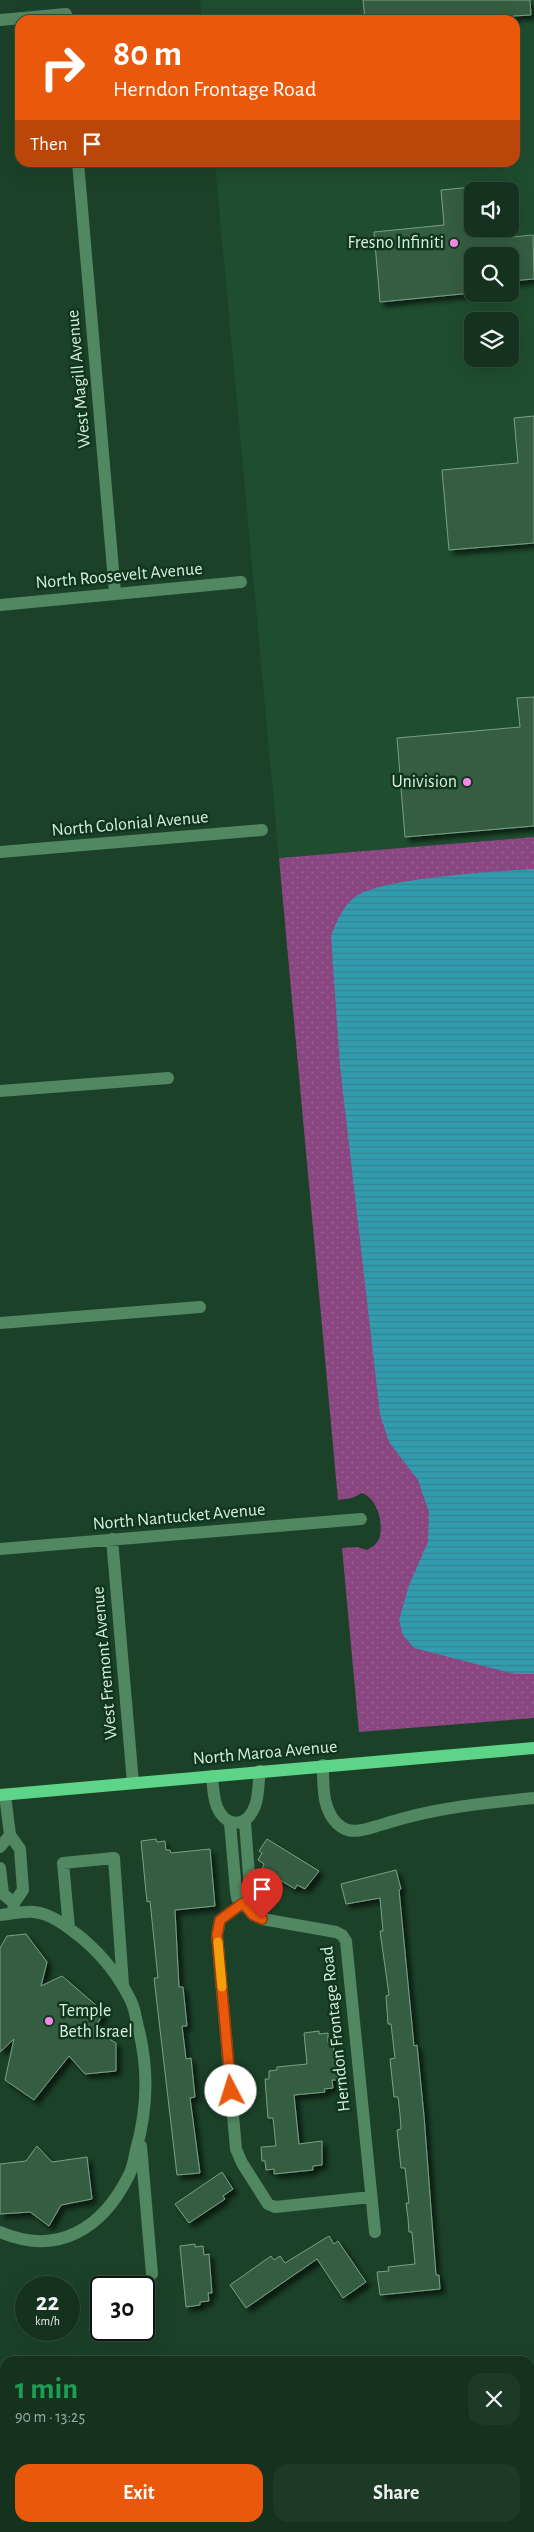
<!DOCTYPE html>
<meta charset="utf-8">
<style>
:root{--surface:#14321e;--page:#1d3a27;--text:#f1f3f6;--muted:#9daaa4;--line:#334d3c;--accent:#ea580c}
body{margin:0;font-family:"Alegreya Sans",sans-serif;background:var(--page);color:var(--text);height:100vh;display:flex;flex-direction:column;font-size:19px;white-space:nowrap}
*{box-sizing:border-box;margin:0}
p{font-size:16px;color:var(--muted)}
.icon{flex:none;width:28px;height:28px;fill:none;stroke:currentColor;stroke-width:2;stroke-linecap:round;stroke-linejoin:round}
.map{position:relative;flex:1;overflow:hidden}
.details{position:absolute;left:0px;top:2356px;width:535px;height:176px;display:flex;flex-direction:column;background:var(--surface);border-radius:15px 15px 0 0;box-shadow:0 5px 20px #0002,0 0 0 1px var(--line)}
.details>*{flex:none}
.hud{position:absolute;left:15px;top:15px;width:505px;height:152px;border-radius:15px;box-shadow:0 5px 20px #0002,0 0 0 1px var(--line);background:#ea580c;color:#fff;overflow:hidden}
.fabs{position:absolute;left:464px;top:182px;display:grid;gap:10px}
.fabs a{display:grid;place-items:center;width:55px;height:55px;border-radius:10px;background:var(--surface);box-shadow:0 5px 20px #0002,0 0 0 1px var(--line);font-size:25px}
.speed{position:absolute;left:15px;top:2276px;display:flex;gap:10px;font-size:25px;font-weight:700;text-align:center}
.speed>*{display:grid;place-content:center;width:65px;height:65px;border-radius:50%;background:var(--surface);box-shadow:0 5px 20px #0002,0 0 0 1px var(--line);line-height:1}
.speed small{font-size:12px;font-weight:400}
.speed .limit{border:2px solid #111;border-radius:8px;background:#fff;color:#111}
.pin{position:absolute;display:grid;place-items:center;width:42px;height:42px;color:#fff;margin:-51px -21px;border-radius:50% 50% 50% 0;rotate:-45deg;box-shadow:0 0 5px #0007}
.pin .icon{rotate:45deg}
.me{position:absolute;width:55px;margin:-28px;rotate:355deg;stroke-linejoin:round;filter:drop-shadow(0 0 4px #0008)}
.turn{display:flex;align-items:center;gap:18px;height:105px;padding:0 15px;font-size:22px}
.turn .icon{width:65px;height:65px;stroke-width:2.5}
.turn b{display:block;font-size:35px;line-height:42px}
.then{display:flex;align-items:center;height:48px;padding:0 15px;background:#0003;gap:10px;font-size:19px}
.round{display:grid;place-items:center;flex:none;width:52px;height:52px;border-radius:15px;background:var(--page)}
.summary{display:flex;align-items:center;justify-content:space-between;height:85px;padding:0 15px}
h1{font-size:30px;font-weight:600;line-height:38px;color:#1e9e55}
.primary-button{display:flex;gap:10px;margin-top:auto;padding:10px 15px}
.primary-button a{flex:1;height:58px;border-radius:15px;background:var(--accent);color:#fff;font-size:20px;font-weight:600;line-height:58px;text-align:center}
.primary-button a+a{background:var(--page);color:var(--text)}
.map>svg:first-child{display:block}
</style>
<div class="map">
<svg width="534" height="2532" viewBox="0 0 534 2532">
<defs>
<pattern id="grass-dots" width="8" height="8" patternUnits="userSpaceOnUse" patternTransform="scale(1.25)"><rect width="8" height="8" fill="#894680"/><path d="M2 2h.1M6 6h.1" fill="none" stroke="#996192" stroke-width="1.8" stroke-linecap="round"/></pattern>
<pattern id="water-rules" width="6" height="5" patternUnits="userSpaceOnUse" patternTransform="scale(1.25)"><rect width="6" height="5" fill="#329caf"/><path d="M0 2.5h6" fill="none" stroke="#36838f"/></pattern>
<filter id="shadow"><feDropShadow dx="4.5" dy="4.5" stdDeviation="2.5" flood-color="#0009"/></filter>
</defs>
<rect width="100%" height="100%" fill="#1b4228"/>
<!-- built -->
<path fill="#1f4d2f" fill-rule="evenodd" d="M 200,0 L 534,0 L 534,837 L 279,858 L 215,163 L 515,162 L 515,20 L 202,20 ZM 472,191 L 510,191 L 510,229 L 472,229 ZM 472,256 L 510,256 L 510,294 L 472,294 ZM 472,321 L 510,321 L 510,359 L 472,359 Z"/>
<!-- grass -->
<path fill="url(#grass-dots)" d="M 534,837 L 534,1718 L 359,1732 L 342,1548 L 357,1547 L 367,1550 C 372,1547 376,1545 379,1539 C 384,1524 378,1499 362,1493 L 352,1498 L 338,1500 L 279,858 Z"/>
<!-- water -->
<path fill="url(#water-rules)" d="M 534,869 L 534,1674 L 515,1674 L 414,1648 L 403,1635 L 399,1620 L 409,1585 L 428,1542 L 429,1512 L 418,1480 L 389,1442 L 380,1414 L 340,1066 L 331,936 C 336,923 343,906 355,897 C 380,878 498,871 534,869 Z"/>
<!-- building -->
<path fill="#365d42" stroke="#78a183" filter="url(#shadow)" d="M 363,0 L 530,0 L 531,15 L 513,16 L 514,20 L 365,20 Z
M 472,187 L 472,229 L 511,229 L 512,237 L 533,235 L 534,279 L 510,281 L 510,256 L 472,256 L 472,293 L 380,302 L 374,232 L 444,225 L 441,190 Z
M 534,416 L 534,543 L 449,550 L 442,470 L 518,463 L 514,418 Z
M 534,697 L 534,826 L 405,837 L 397,738 L 520,727 L 517,698 Z
M 156,1839 L 157,1842 L 165,1841 L 166,1850 L 170,1850 L 171,1853 L 210,1849 L 215,1906 L 175,1910 L 179,1987 L 183,1987 L 187,2026 L 182,2026 L 186,2059 L 191,2058 L 195,2097 L 190,2098 L 200,2173 L 177,2175 L 154,1978 L 158,1978 L 150,1901 L 147,1902 L 141,1841 Z
M 267,1839 L 319,1871 L 305,1889 L 297,1885 L 295,1889 L 262,1869 L 264,1864 L 258,1860 L 262,1853 L 259,1851 Z
M 396,1870 L 401,1889 L 399,1890 L 414,2046 L 417,2045 L 424,2116 L 436,2275 L 439,2275 L 440,2289 L 380,2295 L 377,2272 L 389,2271 L 388,2267 L 415,2264 L 412,2232 L 409,2232 L 408,2218 L 406,2203 L 409,2203 L 405,2168 L 401,2168 L 397,2130 L 401,2129 L 400,2114 L 398,2097 L 394,2097 L 390,2059 L 395,2058 L 391,2024 L 388,2024 L 386,1996 L 389,1995 L 380,1931 L 383,1931 L 380,1898 L 346,1904 L 341,1884 Z
M 26,1934 L 47,1962 L 41,1986 L 62,1976 L 104,2012 L 94,2030 L 116,2043 L 116,2071 L 85,2074 L 69,2056 L 34,2100 L 5,2080 L 14,2039 L 0,2052 L 0,1948 L 7,1936 Z
M 319,2031 L 319,2034 L 328,2033 L 328,2042 L 333,2042 L 337,2080 L 332,2080 L 333,2088 L 324,2089 L 325,2092 L 294,2095 L 299,2144 L 322,2141 L 322,2165 L 313,2166 L 313,2170 L 274,2174 L 274,2169 L 266,2170 L 265,2161 L 262,2161 L 261,2147 L 276,2146 L 273,2118 L 268,2118 L 265,2079 L 269,2079 L 269,2071 L 277,2070 L 277,2067 L 307,2064 L 304,2033 Z
M 37,2146 L 52,2162 L 87,2157 L 92,2199 L 61,2205 L 49,2226 L 30,2212 L 0,2214 L 0,2164 L 26,2161 Z
M 222,2172 L 233,2189 L 223,2196 L 225,2199 L 189,2223 L 175,2204 Z
M 329,2236 L 334,2244 L 338,2241 L 366,2282 L 343,2298 L 317,2259 L 246,2308 L 230,2285 L 271,2256 L 274,2260 L 280,2256 L 285,2263 Z
M 195,2244 L 195,2247 L 203,2246 L 204,2255 L 209,2254 L 212,2293 L 208,2293 L 209,2301 L 200,2302 L 200,2305 L 186,2307 L 180,2246 Z"/>
<g fill="none" stroke-linecap="round" stroke-linejoin="round">
<!-- minor -->
<path stroke="#518761" stroke-width="12" d="M 0,20 L 66,14
M 78,162 L 115,593
M 0,605 L 241,582
M 0,852 L 262,830
M 0,1091 L 168,1078
M 0,1323 L 200,1307
M 112,1539 L 133,1783
M 0,1549 L 361,1519
M 323,1765 C 323,1787 322,1815 343,1828 C 355,1835 372,1827 384,1824 C 433,1808 483,1803 534,1798
M 212,1776 C 213,1786 213,1797 217,1807 C 226,1828 247,1828 255,1806 C 259,1796 258,1782 260,1771
M 5,1795 L 10,1835 L 20,1849 L 23,1890 L 14,1903 L 13,1913
M 230,1823 L 236,1891 L 237,1898 L 243,1903 L 250,1889 L 245,1822
M 0,1847 L 10,1835
M 0,1868 L 3,1894 L 14,1903
M 0,1915 C 11,1914 23,1911 34,1912 C 53,1914 69,1928 83,1939 C 104,1957 119,1976 131,2001 C 135,2009 136,2019 138,2027 C 149,2069 148,2108 136,2150 C 134,2158 133,2168 129,2175 C 103,2228 58,2257 0,2232
M 69,1928 L 63,1863 L 114,1858 L 123,1985
M 141,2146 L 152,2274
M 371,2197 L 275,2207 L 268,2204 L 242,2163 L 236,2149 L 217,1935 L 220,1920 L 243,1903 L 253,1915 L 262,1919 L 336,1932 L 342,1935 L 346,1941 L 375,2232
M 530,2393 L 534,2395
M 430,2528 L 432,2532
M 167,2529 L 184,2528
M 34,2532 L 35,2528
M 296,2532 L 297,2528"/>
<!-- major -->
<path stroke="#5dd487" stroke-width="12" d="M 0,1795 L 534,1748"/>
</g>
<g fill="none" stroke-linecap="round" stroke-linejoin="round">
<defs>
<path id="route" d="M 231,2091 L 217,1935 L 220,1920 L 243,1903 L 253,1915 L 262,1919"/>
</defs>
<!-- route casing -->
<use href="#route" stroke="#983908" stroke-width="12"/>
<!-- route -->
<use href="#route" stroke="#ea580c" stroke-width="9"/>
<!-- slow -->
<path stroke="#f59e0b" stroke-width="9" d="M 218,1942 L 222,1987"/>
</g>
<!-- markers -->
<g fill="#f987e9" stroke="#10371e" stroke-width="2">
<circle cx="454" cy="243" r="5"/>
<circle cx="467" cy="782" r="5"/>
<circle cx="49" cy="2021" r="5"/>
</g>
<g text-anchor="middle" dominant-baseline="central" stroke-width="5" stroke-linejoin="round" paint-order="stroke">
<!-- poi labels -->
<g font-size="18" fill="#d9efde" stroke="#10371e" text-anchor="end">
<text x="444" y="243">Fresno Infiniti</text>
<text x="457" y="782">Univision</text>
<text x="59" y="2011" text-anchor="start">Temple<tspan x="59" dy="21">Beth Israel</tspan></text>
</g>
<!-- street labels -->
<g font-size="18" fill="#d9efde" stroke="#10371e">
<text transform="translate(79 379) rotate(-95)">West Magill Avenue</text>
<text transform="translate(119 576) rotate(-5)">North Roosevelt Avenue</text>
<text transform="translate(130 824) rotate(-5)">North Colonial Avenue</text>
<text transform="translate(179 1517) rotate(-5)">North Nantucket Avenue</text>
<text transform="translate(105 1663) rotate(-95)">West Fremont Avenue</text>
<text transform="translate(265 1753) rotate(-5)">North Maroa Avenue</text>
<text transform="translate(336 2029) rotate(-96)">Herndon Frontage Road</text>
</g>
</g>
</svg>
<div class="fabs">
<a><svg class="icon" aria-label="sound" viewBox="0 0 24 24"><path d="M4 9h4l5-4v14l-5-4H4zM17 9q2 3 0 6"/></svg></a>
<a><svg class="icon" aria-label="search" viewBox="0 0 24 24"><circle cx="10" cy="10" r="6"/><path d="M15 15l6 6"/></svg></a>
<a><svg class="icon" aria-label="layers" viewBox="0 0 24 24"><path d="M12 4l9 5-9 5-9-5zM3 14l9 5 9-5"/></svg></a>
</div>
<div class="speed"><div>22<small>km/h</small></div><div class="limit">30</div></div>
<div class="pin" style="left:262px;top:1919px;background:#d93025"><svg class="icon" aria-label="arrive" viewBox="0 0 24 24"><path d="M6 21V4h12l-3 4 3 4H6"/></svg></div>
<svg class="me" style="left:231px;top:2091px" viewBox="-20 -20 40 40"><circle r="19" fill="#fff"/><path d="M0-13L10 11 0 6-10 11z" fill="#ea580c"/></svg>
<div class="hud">
<div class="turn"><svg class="icon" aria-label="right" viewBox="0 0 24 24"><path d="M7 20v-9h11M14 6l5 5-5 5"/></svg><div><b>80 m</b>Herndon Frontage Road</div></div>
<div class="then">Then<svg class="icon" aria-label="arrive" viewBox="0 0 24 24"><path d="M6 21V4h12l-3 4 3 4H6"/></svg></div>
</div>
<section class="details">
<div class="summary"><div><h1>1 min</h1><p>90 m · 13:25</p></div><a class="round"><svg class="icon" aria-label="close" viewBox="0 0 24 24"><path d="M6 6l12 12M18 6L6 18"/></svg></a></div>
<div class="primary-button"><a>Exit</a><a>Share</a></div>
</section>
</div>
